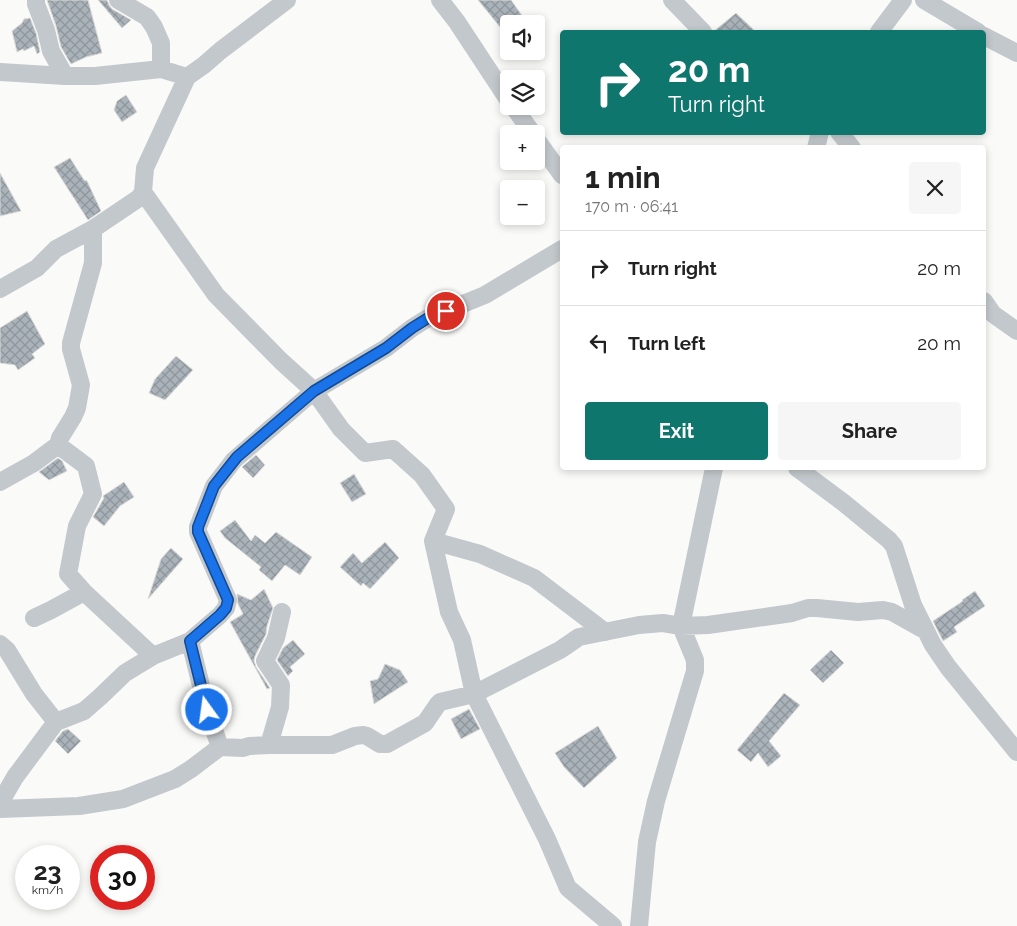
<!DOCTYPE html>
<meta charset="utf-8">
<style>
:root{--surface:#fff;--page:#f6f6f6;--text:#222;--muted:#767676;--line:#e0e0e0;--accent:#0f766e}
body{margin:0;font-family:Raleway,sans-serif;background:var(--page);color:var(--text);height:100vh;display:flex;flex-direction:column;font-size:19px;white-space:nowrap}
*{box-sizing:border-box;margin:0}
p{font-size:16px;color:var(--muted)}
.icon{flex:none;width:28px;height:28px;fill:none;stroke:currentColor;stroke-width:2;stroke-linecap:round;stroke-linejoin:round}
.map{position:relative;flex:1;overflow:hidden}
.details{position:absolute;left:560px;top:145px;width:426px;height:325px;display:flex;flex-direction:column;background:var(--surface);border-radius:5px;box-shadow:0 2px 8px #0003}
.details>*{flex:none}
.top-card{position:absolute;left:560px;top:30px;width:426px;height:105px;border-radius:5px;box-shadow:0 2px 8px #0003;background:#0f766e;color:#fff;overflow:hidden}
.fabs{position:absolute;left:500px;top:15px;display:grid;gap:10px}
.fabs a{display:grid;place-items:center;width:45px;height:45px;border-radius:5px;background:var(--surface);box-shadow:0 2px 8px #0003;font-size:25px}
.speed{position:absolute;left:15px;top:845px;display:flex;gap:10px;font-size:25px;font-weight:700;text-align:center}
.speed>*{display:grid;place-content:center;width:65px;height:65px;border-radius:50%;background:var(--surface);box-shadow:0 2px 8px #0003;line-height:1}
.speed small{font-size:12px;font-weight:400}
.speed .limit{border:8px solid #d22;background:#fff;color:#111}
.pin{position:absolute;display:grid;place-items:center;width:42px;height:42px;color:#fff;margin:-21px;border:2px solid #fff;border-radius:50%;box-shadow:0 1px 5px #0007}
.me{position:absolute;width:55px;margin:-28px;rotate:346deg;stroke-linejoin:round;filter:drop-shadow(0 0 4px #0008)}
.turn{display:flex;align-items:center;gap:18px;height:105px;padding:0 25px;font-size:22px}
.turn .icon{width:65px;height:65px;stroke-width:2.5}
.turn b{display:block;font-size:35px;line-height:42px}
.round{display:grid;place-items:center;flex:none;width:52px;height:52px;border-radius:5px;background:var(--page)}
.summary{display:flex;align-items:center;justify-content:space-between;height:85px;padding:0 25px}
h1{font-size:30px;font-weight:700;line-height:38px}
.action{display:flex;gap:10px;margin-top:auto;padding:10px 25px}
.action a{flex:1;height:58px;border-radius:5px;background:var(--accent);color:#fff;font-size:20px;font-weight:700;line-height:58px;text-align:center}
.action a+a{background:var(--page);color:var(--text)}
ul{padding:0;list-style:none}
li{display:flex;align-items:center;gap:15px;height:75px;padding:0 25px;border-top:1px solid var(--line)}
li div{flex:1}
li b{display:block;font-size:19px}
li em{font-style:normal}
.map>svg:first-child{display:block}
</style>
<div class="map">
<svg width="1017" height="926" viewBox="0 0 1017 926">
<defs>
<pattern id="building-cross-hatch" width="8" height="8" patternUnits="userSpaceOnUse" patternTransform="scale(1.25)"><rect width="8" height="8" fill="#aab3b9"/><path d="M0 0l8 8M0 8l8-8" fill="none" stroke="#8e969c"/></pattern>
</defs>
<rect width="100%" height="100%" fill="#fafaf8"/>
<!-- building -->
<path fill="url(#building-cross-hatch)" stroke="#dcdcda" d="M 47,0 L 88,0 L 102,53 L 86,57 L 71,64 L 61,47 L 56,26 Z
M 98,0 L 107,0 L 109,5 L 112,9 L 131,20 L 122,28 Z
M 478,0 L 511,0 L 528,24 L 509,24 L 509,38 Z
M 736,13 L 756,32 L 713,32 Z
M 30,18 L 36,33 L 40,52 L 37,54 L 34,46 L 24,51 L 23,49 L 17,52 L 12,31 L 22,23 L 24,19 Z
M 126,95 L 137,112 L 122,122 L 114,110 L 117,101 Z
M 70,158 L 84,180 L 87,181 L 101,211 L 88,220 L 54,167 Z
M 0,173 L 21,211 L 0,216 Z
M 27,311 L 45,344 L 32,354 L 35,358 L 18,370 L 15,365 L 0,363 L 0,328 Z
M 176,356 L 193,370 L 165,400 L 149,393 L 155,379 Z
M 256,455 L 265,465 L 253,478 L 242,467 Z
M 58,458 L 62,461 L 67,471 L 49,480 L 39,472 Z
M 354,474 L 366,494 L 352,502 L 340,483 Z
M 124,482 L 134,497 L 120,506 L 104,526 L 93,517 L 104,498 L 103,496 Z
M 235,520 L 251,541 L 255,535 L 265,543 L 276,532 L 312,557 L 300,575 L 285,565 L 272,581 L 259,570 L 261,567 L 225,538 L 220,531 Z
M 385,542 L 399,558 L 370,589 L 363,583 L 361,586 L 340,567 L 353,553 L 362,563 Z
M 171,548 L 183,559 L 148,599 L 161,559 Z
M 264,589 L 273,608 L 267,626 L 266,634 L 255,656 L 254,661 L 256,667 L 270,688 L 267,689 L 230,622 L 243,614 L 238,604 L 237,594 L 251,600 Z
M 975,591 L 985,606 L 954,627 L 957,632 L 943,641 L 933,621 L 963,601 L 962,600 Z
M 293,640 L 305,654 L 290,667 L 293,671 L 288,676 L 277,660 L 283,648 Z
M 831,650 L 844,663 L 823,683 L 810,670 Z
M 385,664 L 400,670 L 408,682 L 374,704 L 370,681 L 378,679 Z
M 784,693 L 800,705 L 769,741 L 781,756 L 768,767 L 758,753 L 751,762 L 737,750 Z
M 469,709 L 480,729 L 461,739 L 451,719 Z
M 598,726 L 617,758 L 584,788 L 564,767 L 555,753 Z
M 68,729 L 81,741 L 68,754 L 55,741 L 63,731 Z"/>
<g fill="none" stroke-linecap="round" stroke-linejoin="round">
<!-- street -->
<path stroke="#c3c8cc" stroke-width="18" d="M 36,0 L 36,4 L 46,30 L 51,51 L 65,76
M 118,0 L 147,17 L 154,27 L 161,43 L 161,69
M 440,0 L 457,22 L 509,101
M 672,0 L 703,32
M 924,0 L 978,32
M 879,32 L 903,0
M 984,36 L 1017,53
M 0,72 L 65,76 L 95,76 L 161,69 L 187,77 L 204,65 L 220,51 L 287,0
M 513,106 L 533,134
M 839,132 L 852,148
M 536,139 L 562,175
M 816,148 L 820,132
M 143,192 L 216,295 L 281,361 L 314,391 L 341,429 L 365,453 L 393,449 L 422,475 L 446,509 L 433,541 L 449,612 L 462,640 L 474,694 L 547,839 L 567,886 L 568,888 L 613,926
M 0,289 L 37,268 L 56,249 L 93,229 L 139,198 L 143,192 L 145,168 L 187,77
M 984,301 L 993,314 L 1017,331
M 58,445 L 86,466 L 93,494 L 77,526 L 68,574 L 84,592 L 153,656
M 797,468 L 844,503 L 889,540 L 894,546 L 913,605 L 933,645 L 948,667 L 1017,752
M 0,482 L 34,463 L 58,445 L 60,438 L 73,417 L 77,408 L 81,385 L 71,349 L 71,343 L 93,263 L 93,229
M 433,541 L 480,554 L 534,578 L 605,632
M 34,618 L 51,610 L 84,592
M 190,641 L 207,710 L 220,747
M 0,644 L 7,650 L 34,694 L 56,722
M 269,745 L 280,707 L 281,685 L 265,661 L 276,638 L 282,612
M 0,803 L 15,777 L 56,722 L 84,711 L 100,697 L 125,673 L 153,656 L 190,641 L 220,615 L 226,608 L 228,600 L 198,532 L 198,527 L 214,486 L 234,460 L 314,391 L 386,348 L 412,328 L 428,318 L 485,295 L 562,249
M 0,809 L 79,806 L 123,799 L 175,779 L 191,769 L 220,747 L 243,748 L 249,746 L 269,745 L 332,745 L 355,736 L 363,735 L 367,736 L 380,744 L 387,744 L 425,723 L 438,704 L 440,702 L 474,694 L 560,650 L 579,637 L 639,625 L 663,623 L 681,626 L 708,625 L 792,613 L 808,608 L 817,608 L 858,612 L 883,610 L 892,612 L 926,631
M 639,926 L 647,842 L 656,801 L 695,671 L 695,660 L 681,626 L 714,468"/>
</g>
<g fill="none" stroke-linecap="round" stroke-linejoin="round">
<defs>
<path id="route" d="M 207,710 L 190,641 L 220,615 L 226,608 L 228,600 L 198,532 L 198,527 L 214,486 L 237,457 L 314,391 L 386,348 L 412,328 L 428,318 L 446,311"/>
</defs>
<!-- route casing -->
<use href="#route" stroke="#114b97" stroke-width="12"/>
<!-- route -->
<use href="#route" stroke="#1a73e8" stroke-width="9"/>
</g>
</svg>
<div class="fabs">
<a><svg class="icon" aria-label="sound" viewBox="0 0 24 24"><path d="M4 9h4l5-4v14l-5-4H4zM17 9q2 3 0 6"/></svg></a>
<a><svg class="icon" aria-label="layers" viewBox="0 0 24 24"><path d="M12 4l9 5-9 5-9-5zM3 14l9 5 9-5"/></svg></a>
<a>+</a>
<a>−</a>
</div>
<div class="speed"><div>23<small>km/h</small></div><div class="limit">30</div></div>
<div class="pin" style="left:446px;top:311px;background:#d93025"><svg class="icon" aria-label="arrive" viewBox="0 0 24 24"><path d="M6 21V4h12l-3 4 3 4H6"/></svg></div>
<svg class="me" style="left:207px;top:710px" viewBox="-20 -20 40 40"><circle r="17" fill="#1a73e8" stroke="#fff" stroke-width="3"/><path d="M0-11L8 9 0 5-8 9z" fill="#fff"/></svg>
<div class="top-card">
<div class="turn"><svg class="icon" aria-label="right" viewBox="0 0 24 24"><path d="M7 20v-9h11M14 6l5 5-5 5"/></svg><div><b>20 m</b>Turn right</div></div>
</div>
<section class="details">
<div class="summary"><div><h1>1 min</h1><p>170 m · 06:41</p></div><a class="round"><svg class="icon" aria-label="close" viewBox="0 0 24 24"><path d="M6 6l12 12M18 6L6 18"/></svg></a></div>
<ul>
<li><svg class="icon" aria-label="right" viewBox="0 0 24 24"><path d="M7 20v-9h11M14 6l5 5-5 5"/></svg><div><b>Turn right</b></div><em>20 m</em></li>
<li><svg class="icon" aria-label="left" viewBox="0 0 24 24"><path d="M17 20v-9H6M10 6l-5 5 5 5"/></svg><div><b>Turn left</b></div><em>20 m</em></li>
</ul>
<div class="action"><a>Exit</a><a>Share</a></div>
</section>
</div>
